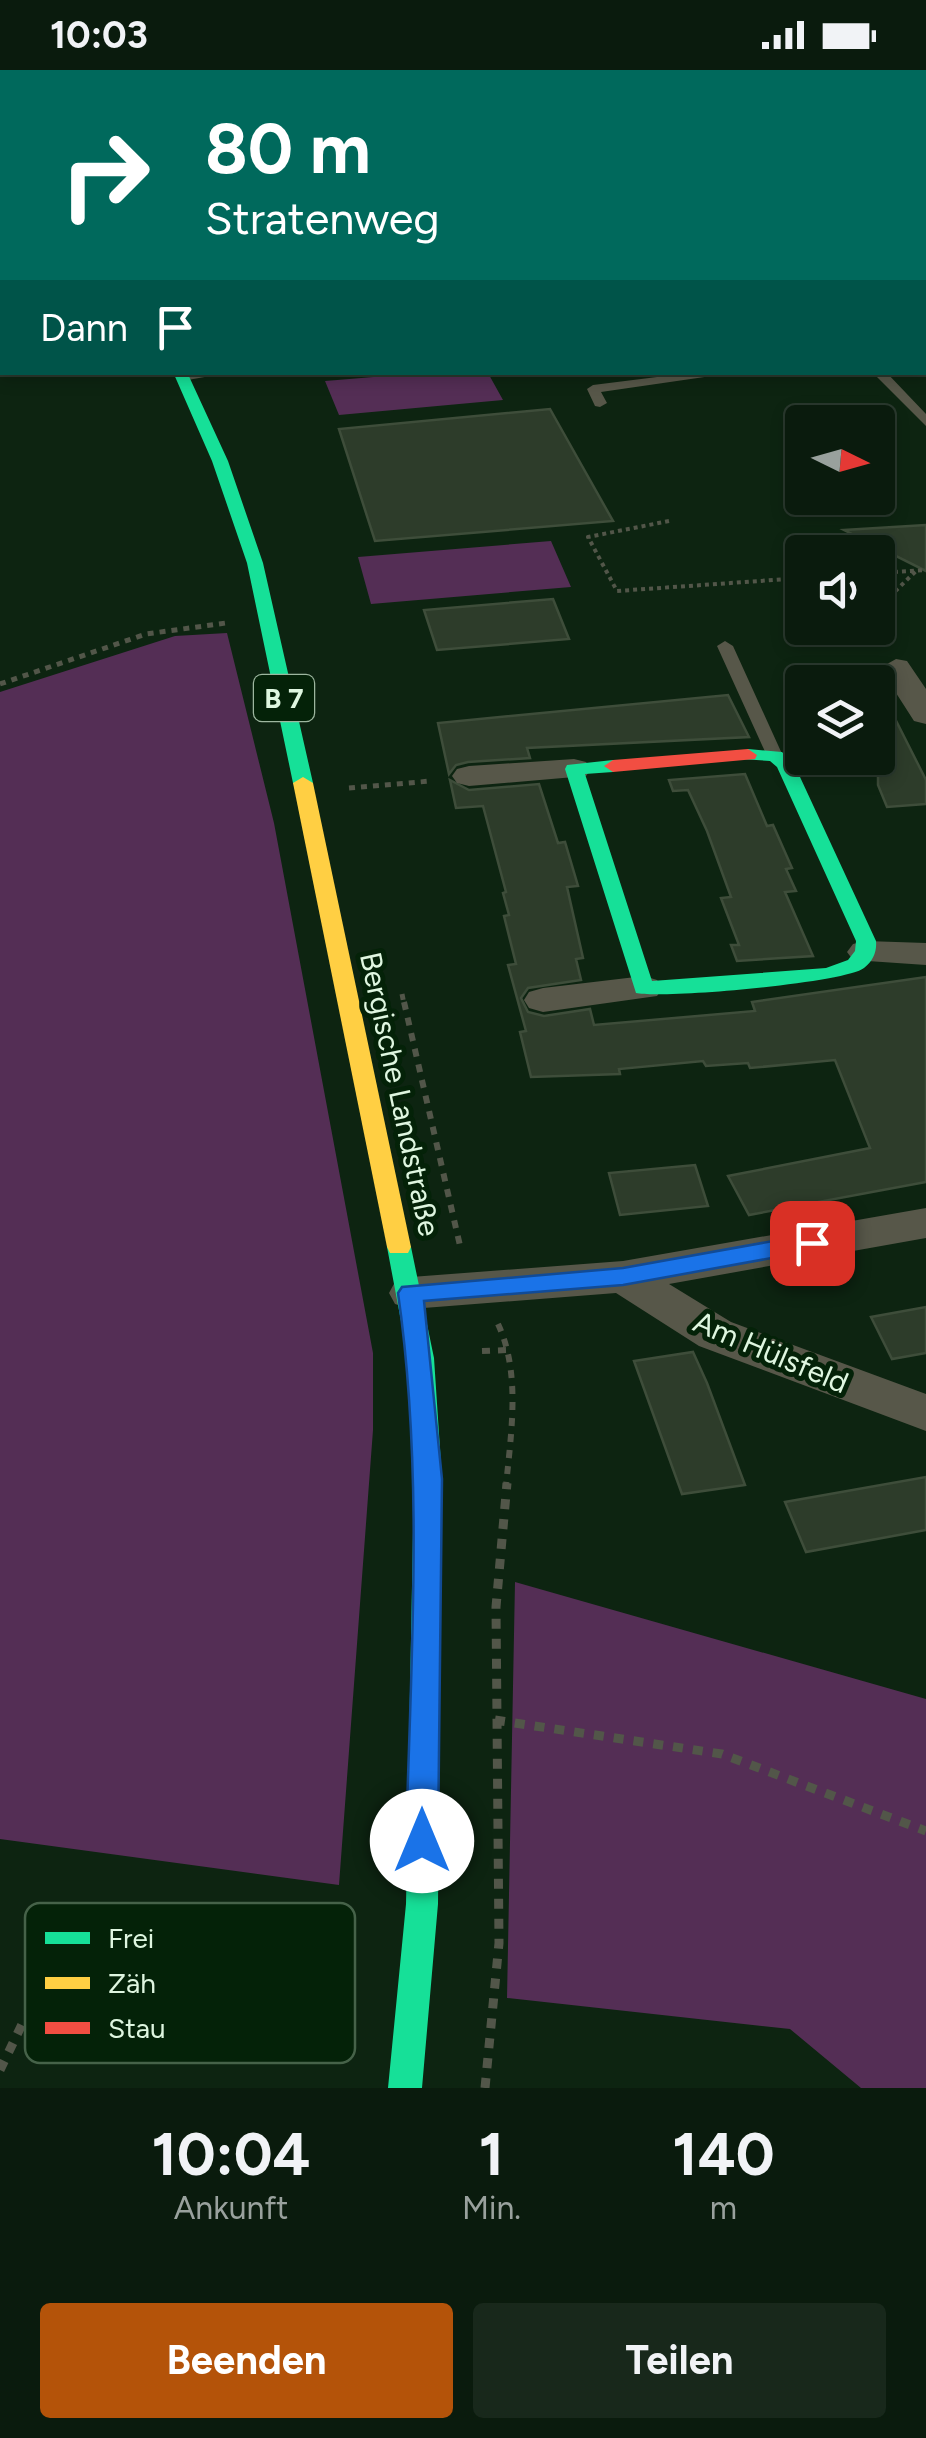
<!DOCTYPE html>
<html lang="de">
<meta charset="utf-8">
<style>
:root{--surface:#0a1b0d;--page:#18281b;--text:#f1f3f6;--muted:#99a19d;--line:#2a392e;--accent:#b45309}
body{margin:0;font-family:Figtree,sans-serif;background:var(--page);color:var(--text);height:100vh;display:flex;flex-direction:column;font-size:38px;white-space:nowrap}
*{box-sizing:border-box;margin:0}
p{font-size:32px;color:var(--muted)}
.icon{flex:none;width:55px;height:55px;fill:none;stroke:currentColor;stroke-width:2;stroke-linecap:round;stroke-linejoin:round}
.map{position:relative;height:2018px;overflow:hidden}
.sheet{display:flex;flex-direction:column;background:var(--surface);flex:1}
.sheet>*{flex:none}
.top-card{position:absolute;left:0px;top:0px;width:928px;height:305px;box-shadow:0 5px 15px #0003,0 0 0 2px var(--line);background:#00695c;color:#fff;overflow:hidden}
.needle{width:65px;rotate:95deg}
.buttons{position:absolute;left:785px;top:335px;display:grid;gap:20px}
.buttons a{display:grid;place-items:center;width:110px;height:110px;border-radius:10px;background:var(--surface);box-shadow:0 5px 15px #0003,0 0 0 2px var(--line);font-size:50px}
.pin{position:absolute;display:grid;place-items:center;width:85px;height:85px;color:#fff;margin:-42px;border-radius:20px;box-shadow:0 5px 15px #0006}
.me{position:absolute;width:110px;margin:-55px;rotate:0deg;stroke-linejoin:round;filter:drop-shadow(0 0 8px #0008)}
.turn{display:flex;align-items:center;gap:35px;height:210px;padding:0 40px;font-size:45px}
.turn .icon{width:130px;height:130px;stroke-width:2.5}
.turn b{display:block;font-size:70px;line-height:85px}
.then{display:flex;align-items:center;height:95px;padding:0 40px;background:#0003;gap:20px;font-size:38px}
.eta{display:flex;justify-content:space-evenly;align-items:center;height:170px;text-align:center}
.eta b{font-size:60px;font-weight:700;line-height:70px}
.button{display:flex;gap:20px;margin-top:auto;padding:20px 40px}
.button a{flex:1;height:115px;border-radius:10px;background:var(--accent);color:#fff;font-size:40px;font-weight:700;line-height:115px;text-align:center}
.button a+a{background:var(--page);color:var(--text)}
.status{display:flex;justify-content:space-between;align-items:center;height:70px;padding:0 50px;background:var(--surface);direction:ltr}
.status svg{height:28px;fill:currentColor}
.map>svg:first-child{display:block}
</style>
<div class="status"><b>10:03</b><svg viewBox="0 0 49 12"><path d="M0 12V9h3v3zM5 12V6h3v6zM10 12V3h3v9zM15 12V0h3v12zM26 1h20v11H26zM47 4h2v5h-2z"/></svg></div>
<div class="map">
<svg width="926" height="2018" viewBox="0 0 926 2018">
<rect width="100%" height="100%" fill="#0d2411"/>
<!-- green -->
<path fill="#542e55" d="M 422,303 L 488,303 L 503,330 L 339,345 L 325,311 Z
M 551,471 L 571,517 L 371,534 L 358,487 Z
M 227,563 L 274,753 L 373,1283 L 373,1360 L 339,1815 L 0,1769 L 0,622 L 175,566 Z
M 515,1512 L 926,1629 L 926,2018 L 861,2018 L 790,1959 L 507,1928 Z"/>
<!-- building -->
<path fill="#2d3c2a" stroke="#3e4d3a" stroke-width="2.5" d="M 550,339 L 613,451 L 375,471 L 339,359 Z
M 926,455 L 926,501 L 844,460 Z
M 553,529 L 569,569 L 437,580 L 424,540 Z
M 878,615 L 926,710 L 926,734 L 887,737 L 878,715 Z
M 728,625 L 749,667 L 527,678 L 530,688 L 468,692 L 456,695 L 449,704 L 438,653 Z
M 745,704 L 767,756 L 773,755 L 792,798 L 786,799 L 796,821 L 785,822 L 813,886 L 737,891 L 731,875 L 739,875 L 721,828 L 731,827 L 707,761 L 688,720 L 673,721 L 669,710 Z
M 450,710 L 469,720 L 539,714 L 558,773 L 565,772 L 578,816 L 567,817 L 583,888 L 576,889 L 581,910 L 528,918 L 521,928 L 528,942 L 544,946 L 590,939 L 594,955 L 755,941 L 752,932 L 926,907 L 926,1112 L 749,1145 L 728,1106 L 870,1078 L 835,990 L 750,998 L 748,993 L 706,996 L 703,991 L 619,999 L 620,1004 L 531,1007 L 520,962 L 526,961 L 508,895 L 516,894 L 504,846 L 509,845 L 503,823 L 506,822 L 483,736 L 456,738 Z
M 695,1095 L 708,1136 L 620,1145 L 609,1103 Z
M 926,1237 L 926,1283 L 892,1289 L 871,1247 Z
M 693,1282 L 707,1313 L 745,1415 L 682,1424 L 634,1291 Z
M 926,1407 L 926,1460 L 806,1482 L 785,1432 Z"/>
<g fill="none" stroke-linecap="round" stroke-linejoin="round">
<!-- path-far3 -->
<path stroke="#525649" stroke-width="4" stroke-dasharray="4 4" stroke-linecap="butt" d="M 775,2 L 786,0
M 669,451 L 588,467 L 617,521 L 802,508
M 878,503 L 926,500
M 878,538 L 916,501"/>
<!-- path-far2 -->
<path stroke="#525649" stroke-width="5" stroke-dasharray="6 6" stroke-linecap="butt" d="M 0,614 L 146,564 L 226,553
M 349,718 L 431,711
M 402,924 L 404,934"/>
<!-- path-far1 -->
<path stroke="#525649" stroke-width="6" stroke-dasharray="8 8" stroke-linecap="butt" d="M 404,932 L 461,1180
M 498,1254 C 521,1303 511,1363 506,1416
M 482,1281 L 508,1280"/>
<!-- path -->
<path stroke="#525649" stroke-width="9" stroke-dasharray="10 10" stroke-linecap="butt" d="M 495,1650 L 722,1684 L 926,1761
M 0,2000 L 25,1948 L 88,1892
M 485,2018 L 499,1873 L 496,1537 L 507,1413"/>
<!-- lane -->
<path fill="#575749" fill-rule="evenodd" d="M 271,0 L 283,0 L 284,2 L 273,2 Z
M 418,0 L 433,0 L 434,2 L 421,2 Z
M 916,0 L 926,0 L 926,6 L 925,2 Z
M 925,138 L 926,138 L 926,144 L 925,144 Z
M 925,214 L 926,214 L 926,222 L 925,222 Z
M 925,290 L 926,290 L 926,298 L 925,298 Z
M 233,302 L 182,311 L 176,307 L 188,302 Z
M 697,302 L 739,302 L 601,322 L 607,333 L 600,337 L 595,336 L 587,319 L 593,315 Z
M 872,302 L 886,302 L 926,344 L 926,356 Z
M 725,571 L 733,576 L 783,686 L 781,690 L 769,690 L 767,686 L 717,576 Z"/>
<!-- street -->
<path fill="#575749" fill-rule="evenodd" d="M 896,589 L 907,591 L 926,619 L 926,654 L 914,651 L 880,598 Z
M 574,689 L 586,692 L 591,699 L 586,706 L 469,716 L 457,713 L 452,706 L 457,699 L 469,696 Z
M 866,871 L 926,873 L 926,895 L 853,890 L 847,882 L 853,874 Z
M 644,906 L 657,910 L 663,918 L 657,926 L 543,942 L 529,938 L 524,930 L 529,922 L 543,918 Z
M 926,1138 L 926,1168 L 669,1214 L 731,1252 L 926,1324 L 926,1361 L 699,1276 L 616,1223 L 411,1239 L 395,1234 L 389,1223 L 395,1212 L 411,1207 L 623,1191 Z"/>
<!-- fast -->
<path fill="#16e098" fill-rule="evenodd" d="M 173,302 L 187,302 L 228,391 L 263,493 L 313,713 L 310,717 L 296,717 L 293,713 L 247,493 L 212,391 Z
M 748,679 L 782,682 L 794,694 L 876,871 C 877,882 873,891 864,898 C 845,913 662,929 636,923 L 565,699 L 567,695 L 613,690 L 622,696 L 613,702 L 585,704 L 652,911 L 826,898 L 848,890 L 855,881 L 856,871 L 777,697 L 770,691 L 741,689 L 739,685 Z
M 399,1168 L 408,1171 L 411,1177 L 434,1288 L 442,1409 L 438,1834 L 422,2018 L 388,2018 L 406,1834 L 414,1409 L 408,1288 L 387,1177 L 390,1171 Z"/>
<!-- slow -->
<path fill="#ffcf43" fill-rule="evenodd" d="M 303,707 L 313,713 L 411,1177 L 408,1183 L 390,1183 L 387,1177 L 293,713 Z"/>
<!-- jam -->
<path fill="#f24e42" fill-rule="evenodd" d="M 0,52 L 2,52 L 2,61 L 0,61 Z
M 748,679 L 757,685 L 755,689 L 613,702 L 604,696 L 613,690 Z"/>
</g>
<!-- route -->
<path fill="#1a73e8" stroke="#114b97" stroke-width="2.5" d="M 812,1164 L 821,1167 L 825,1173 L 821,1179 L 623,1215 L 424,1231 L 442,1409 L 438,1771 L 433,1781 L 422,1785 L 411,1781 L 406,1771 C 411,1588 424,1404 398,1223 L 402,1217 L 623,1198 Z"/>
<g text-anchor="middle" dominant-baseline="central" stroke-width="10" stroke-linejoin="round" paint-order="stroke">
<!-- shield labels -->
<rect fill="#042208" stroke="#9db69f" stroke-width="2.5" x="254" y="605" width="60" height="46" rx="8"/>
<g font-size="28" font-weight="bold" fill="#dff6e0">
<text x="284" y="628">B 7</text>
</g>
<!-- street labels -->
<g font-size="30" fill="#dff6e0" stroke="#042208">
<text transform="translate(400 1024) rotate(78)">Bergische Landstraße</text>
<text transform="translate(771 1282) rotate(23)">Am Hülsfeld</text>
</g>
</g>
<!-- legend -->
<rect x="25" y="1833" width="330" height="160" rx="15" fill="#042208" stroke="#466249" stroke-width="2.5"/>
<rect x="45" y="1862" width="45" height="12" fill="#16e098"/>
<rect x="45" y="1907" width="45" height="12" fill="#ffcf43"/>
<rect x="45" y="1952" width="45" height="12" fill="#f24e42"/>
<g font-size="28" fill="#dff6e0">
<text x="108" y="1878">Frei</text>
<text x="108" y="1923">Zäh</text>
<text x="108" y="1968">Stau</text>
</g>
</svg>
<div class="buttons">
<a><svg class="needle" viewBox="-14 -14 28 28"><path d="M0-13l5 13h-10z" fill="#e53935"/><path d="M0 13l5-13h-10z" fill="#99a19d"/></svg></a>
<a><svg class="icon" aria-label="sound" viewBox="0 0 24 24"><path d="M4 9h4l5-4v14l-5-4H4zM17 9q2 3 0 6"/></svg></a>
<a><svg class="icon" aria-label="layers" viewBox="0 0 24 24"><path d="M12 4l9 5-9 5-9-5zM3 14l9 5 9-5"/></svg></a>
</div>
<div class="pin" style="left:812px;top:1173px;background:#d93025"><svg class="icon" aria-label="arrive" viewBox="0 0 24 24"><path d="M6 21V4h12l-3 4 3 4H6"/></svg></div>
<svg class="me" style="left:422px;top:1771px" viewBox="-20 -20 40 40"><circle r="19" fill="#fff"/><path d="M0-13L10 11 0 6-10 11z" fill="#1a73e8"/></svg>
<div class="top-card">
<div class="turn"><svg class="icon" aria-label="right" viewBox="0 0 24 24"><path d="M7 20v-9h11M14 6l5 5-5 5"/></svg><div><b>80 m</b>Stratenweg</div></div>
<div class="then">Dann<svg class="icon" aria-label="arrive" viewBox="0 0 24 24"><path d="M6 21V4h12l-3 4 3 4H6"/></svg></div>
</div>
</div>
<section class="sheet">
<div class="eta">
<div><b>10:04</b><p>Ankunft</p></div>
<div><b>1</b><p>Min.</p></div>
<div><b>140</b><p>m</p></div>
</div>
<div class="button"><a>Beenden</a><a>Teilen</a></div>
</section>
